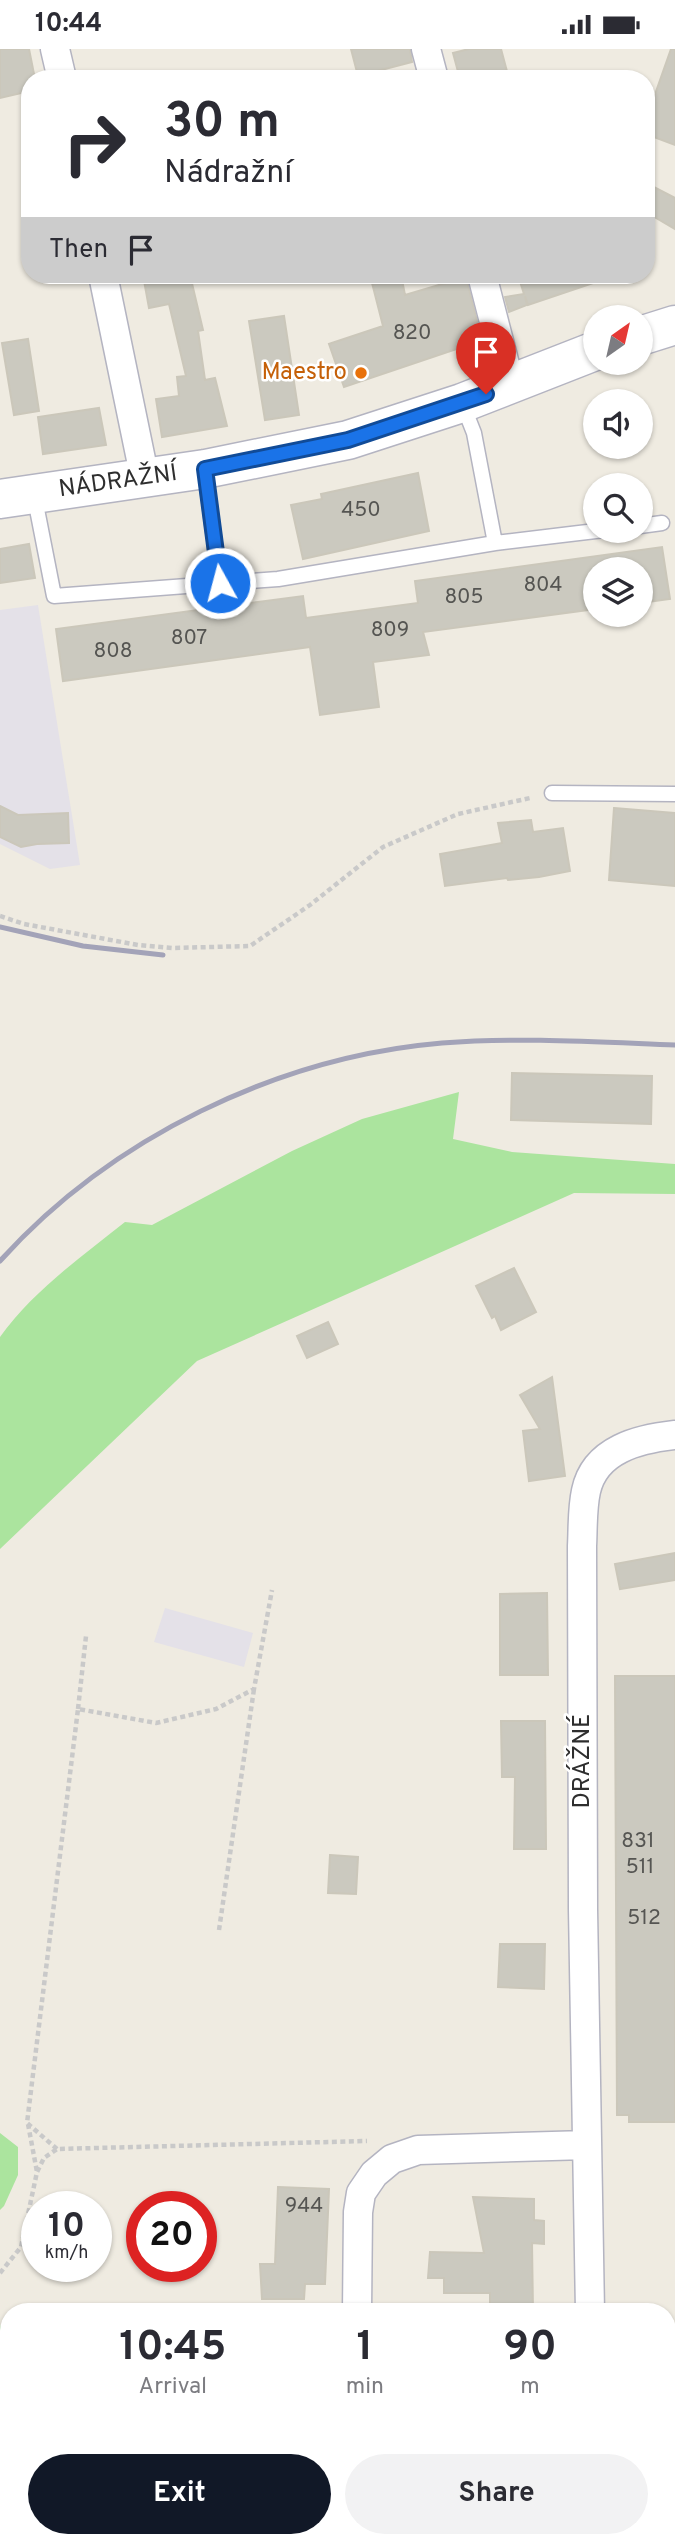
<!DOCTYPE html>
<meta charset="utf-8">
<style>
:root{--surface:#fff;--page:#f2f2f3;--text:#2b2b33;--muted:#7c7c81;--accent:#111827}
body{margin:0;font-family:Overpass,sans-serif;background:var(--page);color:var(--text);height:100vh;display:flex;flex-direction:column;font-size:26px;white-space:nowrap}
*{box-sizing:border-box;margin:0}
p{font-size:23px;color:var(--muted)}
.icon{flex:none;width:38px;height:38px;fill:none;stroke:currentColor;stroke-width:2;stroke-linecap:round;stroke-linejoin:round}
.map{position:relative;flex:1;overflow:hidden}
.side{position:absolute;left:0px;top:2254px;width:676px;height:245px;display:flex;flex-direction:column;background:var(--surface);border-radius:28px 28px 0 0;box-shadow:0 2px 5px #0004}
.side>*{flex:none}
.guide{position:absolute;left:21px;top:21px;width:634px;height:214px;border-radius:28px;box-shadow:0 2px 5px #0004;background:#fff;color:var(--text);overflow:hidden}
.needle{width:46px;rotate:34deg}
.tools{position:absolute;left:583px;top:256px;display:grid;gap:14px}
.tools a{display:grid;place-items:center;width:70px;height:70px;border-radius:50%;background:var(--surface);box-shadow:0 2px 5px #0004;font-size:35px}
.speed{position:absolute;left:21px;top:2142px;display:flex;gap:14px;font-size:35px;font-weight:700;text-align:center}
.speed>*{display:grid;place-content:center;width:91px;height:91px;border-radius:50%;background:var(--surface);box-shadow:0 2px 5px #0004;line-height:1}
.speed small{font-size:18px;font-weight:400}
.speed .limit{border:10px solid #d22;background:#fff;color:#111}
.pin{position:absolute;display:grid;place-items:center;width:60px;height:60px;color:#fff;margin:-72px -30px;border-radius:50% 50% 50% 0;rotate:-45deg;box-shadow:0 0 7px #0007}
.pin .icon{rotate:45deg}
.me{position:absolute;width:77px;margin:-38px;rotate:353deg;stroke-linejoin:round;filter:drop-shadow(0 0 5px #0008)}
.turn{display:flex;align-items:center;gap:24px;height:147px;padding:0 28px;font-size:32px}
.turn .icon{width:91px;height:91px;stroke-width:2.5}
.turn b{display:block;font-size:49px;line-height:60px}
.then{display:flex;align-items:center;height:66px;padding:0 28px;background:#0003;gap:14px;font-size:26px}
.eta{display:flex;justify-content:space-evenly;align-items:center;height:119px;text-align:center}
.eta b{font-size:42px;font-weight:700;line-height:49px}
.primary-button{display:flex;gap:14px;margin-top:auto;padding:14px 28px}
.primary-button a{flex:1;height:80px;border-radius:42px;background:var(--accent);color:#fff;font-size:28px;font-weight:700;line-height:80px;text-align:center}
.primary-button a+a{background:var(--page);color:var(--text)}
.status{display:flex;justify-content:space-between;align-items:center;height:49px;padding:0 35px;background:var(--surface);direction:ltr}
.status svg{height:19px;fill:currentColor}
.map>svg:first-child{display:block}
</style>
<div class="status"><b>10:44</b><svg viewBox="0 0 49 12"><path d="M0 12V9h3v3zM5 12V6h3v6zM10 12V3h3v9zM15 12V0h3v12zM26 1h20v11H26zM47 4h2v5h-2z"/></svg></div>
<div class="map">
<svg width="675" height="2499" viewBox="0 0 675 2499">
<rect width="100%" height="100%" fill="#efebe1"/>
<!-- industrial -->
<path fill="#e4e1e8" d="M 38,556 L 80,816 L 50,820 L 0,795 L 0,561 Z
M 165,1559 L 253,1584 L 244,1618 L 154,1593 Z"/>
<!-- green -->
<path fill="#abe49e" d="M 459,1043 L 453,1090 L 512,1103 L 675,1115 L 675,1145 L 574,1144 L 197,1312 L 0,1500 L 0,1288 C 33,1242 81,1208 125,1173 L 152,1176 L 292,1102 L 362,1070 Z
M 0,2084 L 18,2098 L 18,2126 L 4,2157 L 0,2161 Z
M 9,2270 L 9,2352 L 0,2318 L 0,2277 Z
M 32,2490 L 113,2490 L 116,2499 L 33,2499 Z"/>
<!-- building -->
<path fill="#cbc9bf" stroke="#cbc7ba" stroke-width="2" d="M 0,0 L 29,0 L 35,30 L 30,30 L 30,42 L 0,49 Z
M 351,0 L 410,0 L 412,13 L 358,27 Z
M 469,0 L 501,0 L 509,30 L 460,30 L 453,4 Z
M 671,0 L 675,0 L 675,96 L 646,85 L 646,71 Z
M 646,134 L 675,149 L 675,180 L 646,163 Z
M 143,226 L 190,226 L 203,281 L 198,282 L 205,331 L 215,329 L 227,377 L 162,388 L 156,350 L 179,347 L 177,328 L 186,327 L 169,255 L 149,259 Z
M 370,226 L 401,226 L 405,246 L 466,228 L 478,276 L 472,278 L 477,293 L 344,338 L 329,295 L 383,277 Z
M 518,226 L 605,226 L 605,230 L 528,256 L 525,247 L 527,256 L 509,263 L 505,248 L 524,245 Z
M 284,267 L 299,366 L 265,371 L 249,272 Z
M 28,290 L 39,362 L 14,366 L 2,294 Z
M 99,359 L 106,396 L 43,405 L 38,368 Z
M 418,424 L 429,482 L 303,510 L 291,456 L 322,450 L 321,445 Z
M 29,495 L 35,529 L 0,534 L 0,500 Z
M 662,498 L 670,550 L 640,554 L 640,520 L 595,520 L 595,560 L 423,583 L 429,606 L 373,613 L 379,658 L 320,666 L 310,598 L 63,632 L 56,580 L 303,547 L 306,569 L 418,554 L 415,532 Z
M 0,757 L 18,766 L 68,764 L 69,794 L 37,795 L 21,798 L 0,788 Z
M 614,759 L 675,764 L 675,837 L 609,831 Z
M 531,771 L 533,783 L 563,779 L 570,822 L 539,828 L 508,831 L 507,829 L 445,837 L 440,805 L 502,794 L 498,774 Z
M 512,1024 L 652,1027 L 651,1075 L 511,1071 Z
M 514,1219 L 536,1263 L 501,1281 L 495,1267 L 492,1269 L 476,1237 Z
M 328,1273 L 338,1295 L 307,1309 L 297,1287 Z
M 552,1328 L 565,1427 L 529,1432 L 523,1382 L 540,1380 L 520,1346 Z
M 675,1504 L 675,1531 L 620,1540 L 615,1515 Z
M 547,1544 L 548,1626 L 500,1626 L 500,1545 Z
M 615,1627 L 675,1627 L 675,2073 L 629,2073 L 629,2066 L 617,2066 Z
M 501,1672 L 545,1672 L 546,1800 L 514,1800 L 515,1728 L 502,1728 Z
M 330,1806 L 358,1808 L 356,1845 L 328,1844 Z
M 500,1895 L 545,1895 L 544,1940 L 498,1938 Z
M 278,2138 L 329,2140 L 325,2235 L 305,2235 L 304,2250 L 262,2250 L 260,2215 L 275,2215 Z
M 473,2148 L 534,2150 L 534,2171 L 544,2172 L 544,2195 L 532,2194 L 533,2263 L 490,2263 L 490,2244 L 444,2244 L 444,2229 L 428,2229 L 430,2203 L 484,2204 Z"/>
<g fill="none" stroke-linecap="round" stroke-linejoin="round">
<defs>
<path id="service" d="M 463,356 L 474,384 L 495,494 L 604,481
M 205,421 L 220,534
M 34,445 L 54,547 L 278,530 L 495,494
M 640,477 L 662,474
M 552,744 L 675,745"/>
<path id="minor" d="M 55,0 L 62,30
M 426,0 L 434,30
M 103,226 L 145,430
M 482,226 L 510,335
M 357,2263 L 358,2163 L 361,2144 L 374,2125 L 392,2110 L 418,2101 L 587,2096
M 590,2263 L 583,1860 L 582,1497 C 583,1479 582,1460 586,1442 C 595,1400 639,1390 675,1386
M 596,2490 L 598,2499
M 354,2499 L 355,2490"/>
<path id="secondary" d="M 640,287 L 675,276
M 0,450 L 205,420 L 348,391 L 462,354 L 595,302"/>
</defs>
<!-- service casing -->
<use href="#service" stroke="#b4b4c1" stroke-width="17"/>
<!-- minor casing -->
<use href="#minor" stroke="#b4b4c1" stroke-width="31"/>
<!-- secondary casing -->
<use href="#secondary" stroke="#b4b4c1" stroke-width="41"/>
<!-- path -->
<path stroke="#c9c9c9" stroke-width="4.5" stroke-dasharray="5 3.5" stroke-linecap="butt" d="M 0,867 L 24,875 L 138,896 L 172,899 L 250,897 L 310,856 L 383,798 L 458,765 L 530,749
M 78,1660 L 86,1587
M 219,1881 L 254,1640
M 28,2075 L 37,2123
M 57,2100 L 27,2074 L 78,1660 L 156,1674 L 216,1660 L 254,1640 L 272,1541
M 0,2224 L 21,2198 L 37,2123 L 44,2109 L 57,2100 L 367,2092"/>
<!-- service -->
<use href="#service" stroke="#fff" stroke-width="14"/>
<!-- minor -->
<use href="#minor" stroke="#fff" stroke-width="28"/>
<!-- secondary -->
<use href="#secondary" stroke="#fff" stroke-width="38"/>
<!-- rail -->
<path stroke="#a3a3b8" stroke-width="5" d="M 0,878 L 83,897 L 163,906
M 0,1212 C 111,1089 277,1008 442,994 C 520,988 597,993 675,996
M 0,2416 L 10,2499"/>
</g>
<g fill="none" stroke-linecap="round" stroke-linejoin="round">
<defs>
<path id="route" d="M 220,534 L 205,420 L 348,391 L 486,345"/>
</defs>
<!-- route casing -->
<use href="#route" stroke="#114b97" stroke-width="18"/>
<!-- route -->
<use href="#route" stroke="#1a73e8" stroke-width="12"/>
</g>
<!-- markers -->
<circle fill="#e8710a" stroke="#fff" stroke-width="2.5" cx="361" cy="324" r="7"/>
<g text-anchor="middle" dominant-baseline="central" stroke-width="5" stroke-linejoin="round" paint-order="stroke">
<!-- number labels -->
<g font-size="21" fill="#555552">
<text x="412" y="284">820</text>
<text x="361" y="461">450</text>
<text x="543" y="536">804</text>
<text x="464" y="548">805</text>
<text x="390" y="581">809</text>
<text x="189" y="589">807</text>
<text x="113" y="602">808</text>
<text x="638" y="1792">831</text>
<text x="640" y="1818">511</text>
<text x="644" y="1869">512</text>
<text x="304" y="2157">944</text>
</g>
<!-- food labels -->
<g font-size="24" fill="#c56008" stroke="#fff" text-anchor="end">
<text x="347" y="324">Maestro</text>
</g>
<!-- street labels -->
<g font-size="24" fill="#2e2e2e" stroke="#fff">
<text transform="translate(118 433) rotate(-8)">NÁDRAŽNÍ</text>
<text transform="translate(583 1712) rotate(-90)">DRÁŽNÉ</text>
</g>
</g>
</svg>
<div class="tools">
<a><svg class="needle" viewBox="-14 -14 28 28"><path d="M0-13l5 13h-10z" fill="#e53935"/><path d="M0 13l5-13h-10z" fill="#7c7c81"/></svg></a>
<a><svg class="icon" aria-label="sound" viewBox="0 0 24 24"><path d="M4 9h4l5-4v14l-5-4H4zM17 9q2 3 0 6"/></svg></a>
<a><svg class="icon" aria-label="search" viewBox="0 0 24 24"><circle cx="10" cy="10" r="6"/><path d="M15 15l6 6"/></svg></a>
<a><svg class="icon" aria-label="layers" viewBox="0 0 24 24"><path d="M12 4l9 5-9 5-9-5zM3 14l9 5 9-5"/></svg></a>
</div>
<div class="speed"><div>10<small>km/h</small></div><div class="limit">20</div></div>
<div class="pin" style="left:486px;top:345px;background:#d93025"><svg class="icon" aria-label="arrive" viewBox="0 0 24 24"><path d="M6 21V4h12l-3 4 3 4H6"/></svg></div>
<svg class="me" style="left:220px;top:534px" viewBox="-20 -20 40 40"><circle r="17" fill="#1a73e8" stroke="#fff" stroke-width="3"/><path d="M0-11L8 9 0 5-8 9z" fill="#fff"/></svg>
<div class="guide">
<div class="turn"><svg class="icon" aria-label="right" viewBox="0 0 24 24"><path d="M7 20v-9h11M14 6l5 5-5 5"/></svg><div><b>30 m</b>Nádražní</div></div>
<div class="then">Then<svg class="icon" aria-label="arrive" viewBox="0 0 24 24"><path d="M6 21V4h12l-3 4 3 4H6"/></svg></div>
</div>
<section class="side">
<div class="eta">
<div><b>10:45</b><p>Arrival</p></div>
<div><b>1</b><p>min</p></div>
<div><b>90</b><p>m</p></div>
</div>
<div class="primary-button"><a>Exit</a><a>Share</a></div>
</section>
</div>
